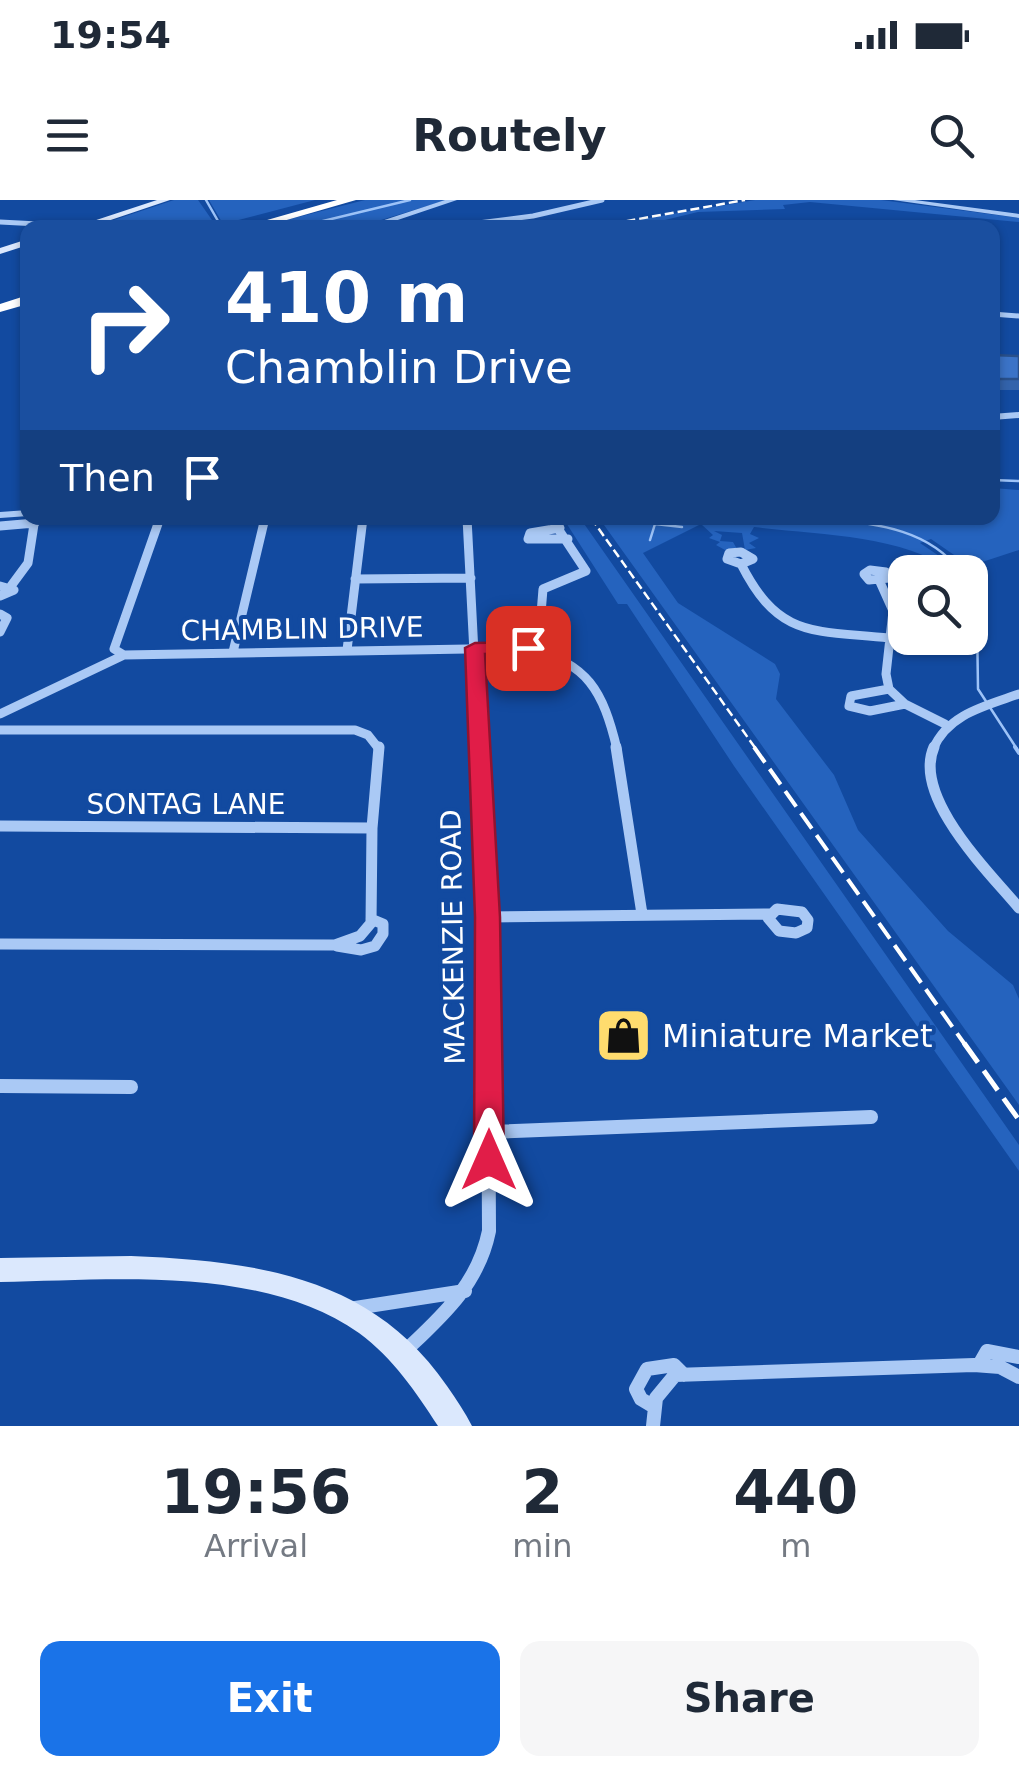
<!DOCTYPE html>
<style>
:root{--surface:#fff;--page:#f6f6f7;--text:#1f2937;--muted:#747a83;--accent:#1a73e8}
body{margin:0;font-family:"DejaVu Sans",sans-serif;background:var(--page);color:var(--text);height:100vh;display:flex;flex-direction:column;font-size:38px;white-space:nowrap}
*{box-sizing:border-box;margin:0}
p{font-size:32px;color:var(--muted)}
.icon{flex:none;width:55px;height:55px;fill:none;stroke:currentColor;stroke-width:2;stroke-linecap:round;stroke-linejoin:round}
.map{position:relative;height:1226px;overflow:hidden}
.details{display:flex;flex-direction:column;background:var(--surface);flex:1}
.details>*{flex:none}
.top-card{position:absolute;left:20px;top:20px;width:980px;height:305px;border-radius:20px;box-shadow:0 2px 8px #0004;background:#1a4fa0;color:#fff;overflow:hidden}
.fabs{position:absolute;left:888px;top:355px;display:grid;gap:20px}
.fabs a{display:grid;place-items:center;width:100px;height:100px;border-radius:20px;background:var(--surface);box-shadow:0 2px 8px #0004;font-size:50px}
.pin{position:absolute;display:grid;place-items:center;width:85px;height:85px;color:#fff;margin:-42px;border-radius:20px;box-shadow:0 5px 15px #0006}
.me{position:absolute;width:110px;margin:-55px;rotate:0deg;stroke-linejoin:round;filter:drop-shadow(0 0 8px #0008)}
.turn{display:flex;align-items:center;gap:35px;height:210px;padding:0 40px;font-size:45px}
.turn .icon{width:130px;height:130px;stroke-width:2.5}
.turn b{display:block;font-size:70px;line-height:85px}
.then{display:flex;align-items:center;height:95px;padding:0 40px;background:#0003;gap:20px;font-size:38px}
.eta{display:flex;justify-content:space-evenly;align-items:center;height:170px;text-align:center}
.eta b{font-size:60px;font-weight:700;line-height:70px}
.button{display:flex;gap:20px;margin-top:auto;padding:20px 40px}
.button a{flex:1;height:115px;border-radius:20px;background:var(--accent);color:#fff;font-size:40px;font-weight:700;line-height:115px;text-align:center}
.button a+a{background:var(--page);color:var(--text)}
.status{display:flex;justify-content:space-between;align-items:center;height:70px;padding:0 50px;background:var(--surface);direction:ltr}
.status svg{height:28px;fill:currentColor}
header{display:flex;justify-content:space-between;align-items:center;height:130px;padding:0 40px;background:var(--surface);font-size:45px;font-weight:700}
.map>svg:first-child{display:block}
</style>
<div class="status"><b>19:54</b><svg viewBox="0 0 49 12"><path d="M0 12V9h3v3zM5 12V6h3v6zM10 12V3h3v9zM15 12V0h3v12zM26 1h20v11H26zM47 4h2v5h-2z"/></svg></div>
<header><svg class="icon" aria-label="menu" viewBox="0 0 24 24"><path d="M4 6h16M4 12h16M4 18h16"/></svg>Routely<svg class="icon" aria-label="search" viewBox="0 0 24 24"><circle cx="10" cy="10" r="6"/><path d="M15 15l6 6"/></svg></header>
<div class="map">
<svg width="1019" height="1226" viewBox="0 0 1019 1226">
<rect width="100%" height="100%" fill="#124aa0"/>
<!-- green -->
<path fill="#2563be" d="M 174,0 L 198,0 L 212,20 L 212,28 L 96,26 Z
M 209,0 L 315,0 L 223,24 Z
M 365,0 L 447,0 L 358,27 L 255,28 Z
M 755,0 L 881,0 L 1019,18 L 1019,22 L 810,2 L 783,5 L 785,9 L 698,12 L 636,27 L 596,27 Z
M 993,288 L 1019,290 L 1019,350 L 970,366 L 931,339 L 920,343 L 945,360 L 954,372 C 901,334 818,335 754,327 L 750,334 L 759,338 L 749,343 L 756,348 L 745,350 L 742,333 L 714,331 L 722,335 L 720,341 L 733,342 L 737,349 L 725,350 L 716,345 L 720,342 L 709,338 L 713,335 L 701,324 L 643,353 L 678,403 L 775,464 L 780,474 L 776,499 L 834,575 L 858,630 L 948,731 L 1013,785 L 1019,799 L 1019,905 L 599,318 L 992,318 Z
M 563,318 L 580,318 L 1019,945 L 1019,971 L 734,566 L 627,404 L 618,404 Z"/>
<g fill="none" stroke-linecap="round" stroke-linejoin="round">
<!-- stream-far1 -->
<path stroke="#9dc3f8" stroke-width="2.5" d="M 206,0 L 222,28
M 294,28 L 410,0
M 992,280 L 1019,281
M 821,318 C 873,324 927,327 961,372
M 650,340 L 655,324 L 682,327
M 970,399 L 977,421 L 978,489 L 1017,549"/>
<!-- stream -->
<path stroke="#9dc3f8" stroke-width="4" d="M 1015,547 L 1019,553"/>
<!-- minor-far4 -->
<path stroke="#aac9f5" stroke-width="5" d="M 0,22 L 38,24
M 438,28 L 533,16 L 602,0
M 992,114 L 1019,116"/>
<!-- minor-far3 -->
<path stroke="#aac9f5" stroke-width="6" d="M 992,217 L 1019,215
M 0,315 L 28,313"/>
<!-- minor-far2 -->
<path stroke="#aac9f5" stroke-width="9" d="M 467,318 L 479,549
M 0,326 L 35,323
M 560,328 L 530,333 L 528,339 L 568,339
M 741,352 L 753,359 L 741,364 L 727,359 L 729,353 Z
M 741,364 C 779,439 813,430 889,438
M 870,370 L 886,372 L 889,378 L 869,380 L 864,374 Z
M 355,379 L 471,378
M 880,382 L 893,411 L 886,474 L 889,489 L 905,504 L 945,524
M 0,386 L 14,390 L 0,396
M 11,386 L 28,363 L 35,318
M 0,414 L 7,418 L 0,432
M 528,448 L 540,426 L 543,389 L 586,371 L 551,318
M 347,450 L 363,318
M 233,452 L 265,318
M 124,455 L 528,448 C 588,463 603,491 617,549
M 889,489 L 851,496 L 849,506 L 870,511 L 905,504
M 0,514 L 124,455 L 114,449 L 160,318
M 0,530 L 355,530 L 368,535 L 379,549
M 933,549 C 948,514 985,506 1019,494"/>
<!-- minor-far1 -->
<path stroke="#aac9f5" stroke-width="11" d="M 478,547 L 487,717 L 488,846
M 616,547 L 642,714
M 934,547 C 912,597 989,672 1019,708
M 0,626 L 372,628
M 777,709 L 802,712 L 808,720 L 807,728 L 796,733 L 779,731 L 768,718 Z
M 487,717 L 769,714
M 0,744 L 335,745 L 360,736 L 371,723 L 372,628 L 379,547
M 337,746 L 361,750 L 375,746 L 383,734 L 383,724 L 371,719"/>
<!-- minor -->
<path stroke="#aac9f5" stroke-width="14" d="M 0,886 L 131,887
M 489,932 L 871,917
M 349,1109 L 465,1091
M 404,1152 C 442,1116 478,1085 489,1031 L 488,843
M 979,1165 L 987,1151 L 1019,1157
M 651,1205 L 641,1199 L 636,1189 L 647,1169 L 674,1165 L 684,1175
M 653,1226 L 656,1198 L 675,1175 L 974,1165 L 1000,1167 L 1019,1177"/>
<!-- tertiary -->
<path fill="#aac9f5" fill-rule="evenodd" d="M 445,0 L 457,0 L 374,28 L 360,28 Z
M 893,0 L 915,0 L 1019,14 L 1019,18 Z"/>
<!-- secondary -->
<path fill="#dbe8fd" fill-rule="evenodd" d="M 157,0 L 170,0 L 87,28 L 72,28 Z
M 28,39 L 28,45 L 0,54 L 0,48 Z
M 131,1056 C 255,1061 372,1076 447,1186 C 456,1199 465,1212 472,1226 L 438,1226 C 416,1192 393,1158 359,1133 C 262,1065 113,1080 0,1082 L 0,1058 Z"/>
<!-- motorway -->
<path fill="#fff" fill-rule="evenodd" d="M 337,0 L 356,0 L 259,28 L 239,28 Z
M 28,95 L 28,104 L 0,112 L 0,104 Z"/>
<!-- rail-far2 -->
<path stroke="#fff" stroke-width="2.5" stroke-dasharray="9 4" stroke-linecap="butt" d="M 588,28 L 745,0
M 591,318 L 756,549"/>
<!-- rail-far1 -->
<path stroke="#fff" stroke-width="4" stroke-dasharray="19 8" stroke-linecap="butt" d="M 754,547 L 966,846"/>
<!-- rail -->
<path stroke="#fff" stroke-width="5" stroke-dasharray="24 10" stroke-linecap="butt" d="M 964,843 L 1019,920"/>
</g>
<!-- wall -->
<path fill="#3363ab" d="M 992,155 L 1019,156 L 1019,190 L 992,190 Z"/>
<!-- building -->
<path fill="#3b73c7" stroke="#29508b" stroke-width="2.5" d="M 992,155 L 1019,156 L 1019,179 L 992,179 Z"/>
<!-- route -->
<path fill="#e11d48" stroke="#92132f" stroke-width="2.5" d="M 528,442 L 535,444 L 535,452 L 485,454 L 500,717 L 504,960 L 500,968 L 489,972 L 479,968 L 474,960 L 475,717 L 465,448 L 475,443 Z"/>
<!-- icons -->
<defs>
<symbol id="shop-square" viewBox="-11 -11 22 22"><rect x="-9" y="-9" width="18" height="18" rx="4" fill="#ffdc6e" stroke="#124aa0"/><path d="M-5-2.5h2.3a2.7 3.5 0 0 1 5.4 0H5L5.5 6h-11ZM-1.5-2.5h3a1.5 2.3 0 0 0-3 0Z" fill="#111"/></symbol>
</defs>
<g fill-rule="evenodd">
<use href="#shop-square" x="592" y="804" width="63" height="63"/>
</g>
<g text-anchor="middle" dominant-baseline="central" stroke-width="8" stroke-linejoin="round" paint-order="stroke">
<!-- street labels -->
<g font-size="28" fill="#fff" stroke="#124aa0">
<text transform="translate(302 429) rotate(-1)">CHAMBLIN DRIVE</text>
<text x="186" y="604">SONTAG LANE</text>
<text transform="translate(453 737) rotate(-91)">MACKENZIE ROAD</text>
</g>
<!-- near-poi labels -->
<g font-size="32" fill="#fff" stroke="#124aa0" text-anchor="start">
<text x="662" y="836">Miniature Market</text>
</g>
</g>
</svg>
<div class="fabs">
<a><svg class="icon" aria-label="search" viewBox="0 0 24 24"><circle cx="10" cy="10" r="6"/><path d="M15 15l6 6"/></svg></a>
</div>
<div class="pin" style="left:528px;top:448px;background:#d93025"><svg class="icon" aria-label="arrive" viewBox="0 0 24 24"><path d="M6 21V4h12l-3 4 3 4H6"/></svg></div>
<svg class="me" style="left:489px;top:960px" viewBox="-20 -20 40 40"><path d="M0-17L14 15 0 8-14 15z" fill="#e11d48" stroke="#fff" stroke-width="4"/></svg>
<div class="top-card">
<div class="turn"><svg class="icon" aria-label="right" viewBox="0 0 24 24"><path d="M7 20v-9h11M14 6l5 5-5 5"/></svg><div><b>410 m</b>Chamblin Drive</div></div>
<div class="then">Then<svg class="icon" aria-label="arrive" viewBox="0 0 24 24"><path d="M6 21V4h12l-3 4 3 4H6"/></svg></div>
</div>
</div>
<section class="details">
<div class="eta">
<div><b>19:56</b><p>Arrival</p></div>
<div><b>2</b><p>min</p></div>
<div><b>440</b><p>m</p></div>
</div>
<div class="button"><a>Exit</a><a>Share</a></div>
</section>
